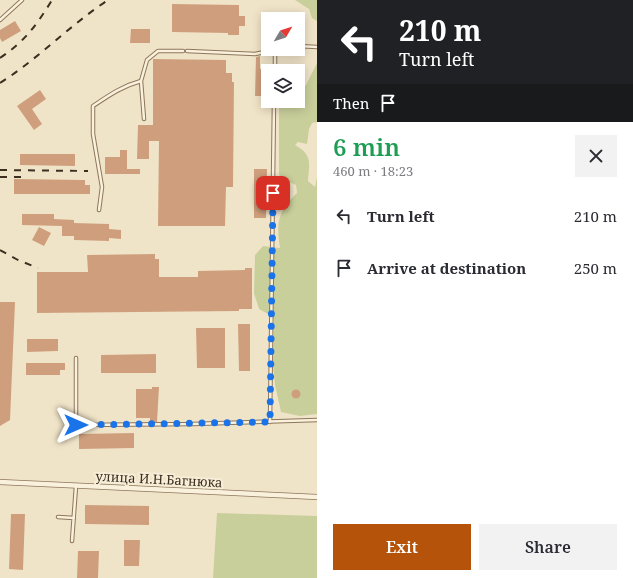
<!DOCTYPE html>
<meta charset="utf-8">
<style>
:root{--surface:#fff;--page:#f2f2f3;--text:#2b2b33;--muted:#7c7c81;--accent:#b45309}
body{margin:0;font-family:"Noto Serif",serif;background:var(--page);color:var(--text);height:100vh;display:flex;flex-direction:column;font-size:15px;white-space:nowrap}
*{box-sizing:border-box;margin:0}
p{font-size:13px;color:var(--muted)}
.icon{flex:none;width:22px;height:22px;fill:none;stroke:currentColor;stroke-width:2;stroke-linecap:round;stroke-linejoin:round}
.map{position:relative;flex:1;overflow:hidden}
.side{display:flex;flex-direction:column;background:var(--surface);width:316px}
.side>*{flex:none}
.top-card{background:#202124;color:#fff;overflow:hidden}
.needle{width:26px;rotate:51deg}
.buttons{position:absolute;left:261px;top:12px;display:grid;gap:8px}
.buttons a{display:grid;place-items:center;width:44px;height:44px;border-radius:0px;background:var(--surface);box-shadow:0 2px 10px #0003;font-size:20px}
.pin{position:absolute;display:grid;place-items:center;width:34px;height:34px;color:#fff;margin:-17px;border-radius:8px;box-shadow:0 2px 6px #0006}
.me{position:absolute;width:44px;margin:-22px;rotate:90deg;stroke-linejoin:round;filter:drop-shadow(0 0 3px #0008)}
.turn{display:flex;align-items:center;gap:14px;height:84px;padding:0 16px;font-size:18px}
.turn .icon{width:52px;height:52px;stroke-width:2.5}
.turn b{display:block;font-size:28px;line-height:34px}
.then{display:flex;align-items:center;height:38px;padding:0 16px;background:#0003;gap:8px;font-size:15px}
.round{display:grid;place-items:center;flex:none;width:42px;height:42px;border-radius:0px;background:var(--page)}
.headline{display:flex;align-items:center;justify-content:space-between;height:68px;padding:0 16px}
h1{font-size:24px;font-weight:600;line-height:30px;color:#1e9e55}
.action{display:flex;gap:8px;margin-top:auto;padding:8px 16px}
.action a{flex:1;height:46px;border-radius:0px;background:var(--accent);color:#fff;font-size:16px;font-weight:600;line-height:46px;text-align:center}
.action a+a{background:var(--page);color:var(--text)}
ul{padding:0;list-style:none}
li{display:flex;align-items:center;gap:12px;height:52px;padding:0 16px}
li div{flex:1}
li b{display:block;font-size:15px}
li em{font-style:normal}
main{display:flex;flex:1;min-height:0}
.map>svg:first-child{display:block}
</style>
<main>
<div class="map">
<svg width="317" height="578" viewBox="0 0 317 578">
<rect width="100%" height="100%" fill="#f0e4c8"/>
<!-- green -->
<path fill="#c9cf9b" d="M 295,0 L 317,0 L 317,21 L 312,18 L 309,9 Z
M 317,63 L 317,122 L 312,123 L 309,129 L 307,144 L 298,142 L 295,145 C 313,155 309,163 308,181 L 315,187 L 317,177 L 317,414 L 300,416 L 281,412 L 275,385 L 273,364 L 274,319 L 268,314 L 259,309 L 254,293 L 255,255 L 263,246 L 280,248 C 276,222 278,211 297,193 L 296,185 L 287,181 L 279,175 L 279,101 L 298,101 L 298,91 L 306,85 Z
M 217,513 L 317,516 L 317,578 L 213,578 Z"/>
<!-- building -->
<path fill="#cf9f7d" d="M 172,4 L 239,5 L 239,16 L 245,16 L 245,26 L 239,26 L 239,35 L 228,35 L 228,33 L 172,32 Z
M 15,21 L 21,31 L 2,42 L 0,38 L 0,30 Z
M 131,29 L 150,29 L 150,43 L 130,43 Z
M 260,56 L 260,69 L 268,69 L 268,96 L 255,96 L 256,57 Z
M 153,59 L 226,60 L 226,73 L 232,73 L 232,82 L 234,82 L 233,187 L 226,187 L 225,226 L 158,226 L 159,141 L 149,141 L 149,159 L 137,159 L 138,125 L 153,125 Z
M 40,90 L 46,99 L 32,109 L 42,124 L 34,130 L 17,106 Z
M 120,150 L 127,150 L 127,169 L 140,169 L 140,174 L 105,174 L 105,157 L 120,157 Z
M 20,154 L 75,154 L 75,166 L 20,165 Z
M 254,169 L 267,169 L 266,218 L 254,218 Z
M 14,179 L 85,180 L 85,185 L 90,185 L 90,194 L 14,194 Z
M 22,214 L 54,214 L 54,219 L 74,220 L 74,223 L 109,224 L 109,229 L 121,230 L 121,239 L 109,238 L 109,241 L 74,240 L 74,236 L 62,236 L 62,226 L 22,225 Z
M 39,227 L 51,233 L 44,246 L 32,240 Z
M 155,254 L 155,259 L 159,259 L 159,277 L 198,277 L 198,271 L 245,270 L 245,268 L 252,268 L 252,309 L 239,309 L 239,311 L 37,313 L 37,272 L 88,272 L 87,255 Z
M 0,302 L 15,302 L 10,420 L 0,426 Z
M 238,324 L 250,324 L 250,371 L 239,371 Z
M 196,328 L 225,328 L 225,368 L 197,368 Z
M 27,339 L 58,339 L 58,351 L 27,352 Z
M 156,354 L 156,373 L 101,373 L 101,355 Z
M 26,363 L 65,363 L 65,370 L 60,370 L 60,375 L 26,375 Z
M 152,387 L 159,387 L 157,422 L 150,422 L 150,418 L 136,418 L 136,389 L 152,389 Z
M291.5 394a4.5 4.5 0 1 1 9 0a4.5 4.5 0 1 1-9 0Z
M 134,433 L 134,448 L 79,449 L 79,434 Z
M 85,505 L 149,506 L 149,525 L 85,524 Z
M 11,514 L 25,514 L 23,570 L 9,569 Z
M 124,540 L 140,540 L 139,566 L 124,566 Z
M 78,551 L 99,551 L 98,578 L 77,578 Z"/>
<g fill="none" stroke-linecap="round" stroke-linejoin="round">
<defs>
<path id="lane" d="M 0,20 L 22,0
M 298,46 L 317,47
M 187,51 L 255,54 L 279,49
M 275,71 L 275,50
M 144,119 L 141,81 L 147,60 L 158,51 L 183,51
M 99,210 L 102,187 L 93,134 L 93,106 C 108,96 122,86 141,81
M 76,358 L 76,425 L 193,424 L 317,420
M 270,422 L 274,101
M 58,517 L 74,518
M 72,541 L 76,486"/>
<path id="street" d="M 0,482 L 317,497"/>
</defs>
<!-- lane casing -->
<use href="#lane" stroke="#8d765c" stroke-width="4.5"/>
<!-- street casing -->
<use href="#street" stroke="#8d765c" stroke-width="6"/>
<!-- lane -->
<use href="#lane" stroke="#faf1dc" stroke-width="2.5"/>
<!-- street -->
<use href="#street" stroke="#faf1dc" stroke-width="4.5"/>
<!-- rail -->
<path stroke="#3d2e20" stroke-width="2" stroke-dasharray="7 7" stroke-linecap="butt" d="M 0,58 C 25,41 36,26 52,0
M 0,83 C 38,59 70,25 108,0
M 0,170 L 88,171
M 0,177 L 22,177
M 0,250 L 18,260 L 38,268"/>
</g>
<g fill="none" stroke-linecap="round" stroke-linejoin="round">
<!-- route -->
<path stroke="#1a73e8" stroke-width="7" stroke-dasharray="0 12.6" d="M 76,425 L 270,422 L 273,193"/>
</g>
<g text-anchor="middle" dominant-baseline="central" stroke-width="4" stroke-linejoin="round" paint-order="stroke">
<!-- street labels -->
<g font-size="13" fill="#3d2e20" stroke="#f7eed8">
<text transform="translate(159 479) rotate(3)">улица И.Н.Багнюка</text>
</g>
</g>
</svg>
<div class="buttons">
<a><svg class="needle" viewBox="-14 -14 28 28"><path d="M0-13l5 13h-10z" fill="#e53935"/><path d="M0 13l5-13h-10z" fill="#7c7c81"/></svg></a>
<a><svg class="icon" aria-label="layers" viewBox="0 0 24 24"><path d="M12 4l9 5-9 5-9-5zM3 14l9 5 9-5"/></svg></a>
</div>
<div class="pin" style="left:273px;top:193px;background:#d93025"><svg class="icon" aria-label="arrive" viewBox="0 0 24 24"><path d="M6 21V4h12l-3 4 3 4H6"/></svg></div>
<svg class="me" style="left:76px;top:425px" viewBox="-20 -20 40 40"><path d="M0-17L14 15 0 8-14 15z" fill="#1a73e8" stroke="#fff" stroke-width="4"/></svg>
</div>
<section class="side">
<div class="top-card">
<div class="turn"><svg class="icon" aria-label="left" viewBox="0 0 24 24"><path d="M17 20v-9H6M10 6l-5 5 5 5"/></svg><div><b>210 m</b>Turn left</div></div>
<div class="then">Then<svg class="icon" aria-label="arrive" viewBox="0 0 24 24"><path d="M6 21V4h12l-3 4 3 4H6"/></svg></div>
</div>
<div class="headline"><div><h1>6 min</h1><p>460 m · 18:23</p></div><a class="round"><svg class="icon" aria-label="close" viewBox="0 0 24 24"><path d="M6 6l12 12M18 6L6 18"/></svg></a></div>
<ul>
<li><svg class="icon" aria-label="left" viewBox="0 0 24 24"><path d="M17 20v-9H6M10 6l-5 5 5 5"/></svg><div><b>Turn left</b></div><em>210 m</em></li>
<li><svg class="icon" aria-label="arrive" viewBox="0 0 24 24"><path d="M6 21V4h12l-3 4 3 4H6"/></svg><div><b>Arrive at destination</b></div><em>250 m</em></li>
</ul>
<div class="action"><a>Exit</a><a>Share</a></div>
</section>
</main>
